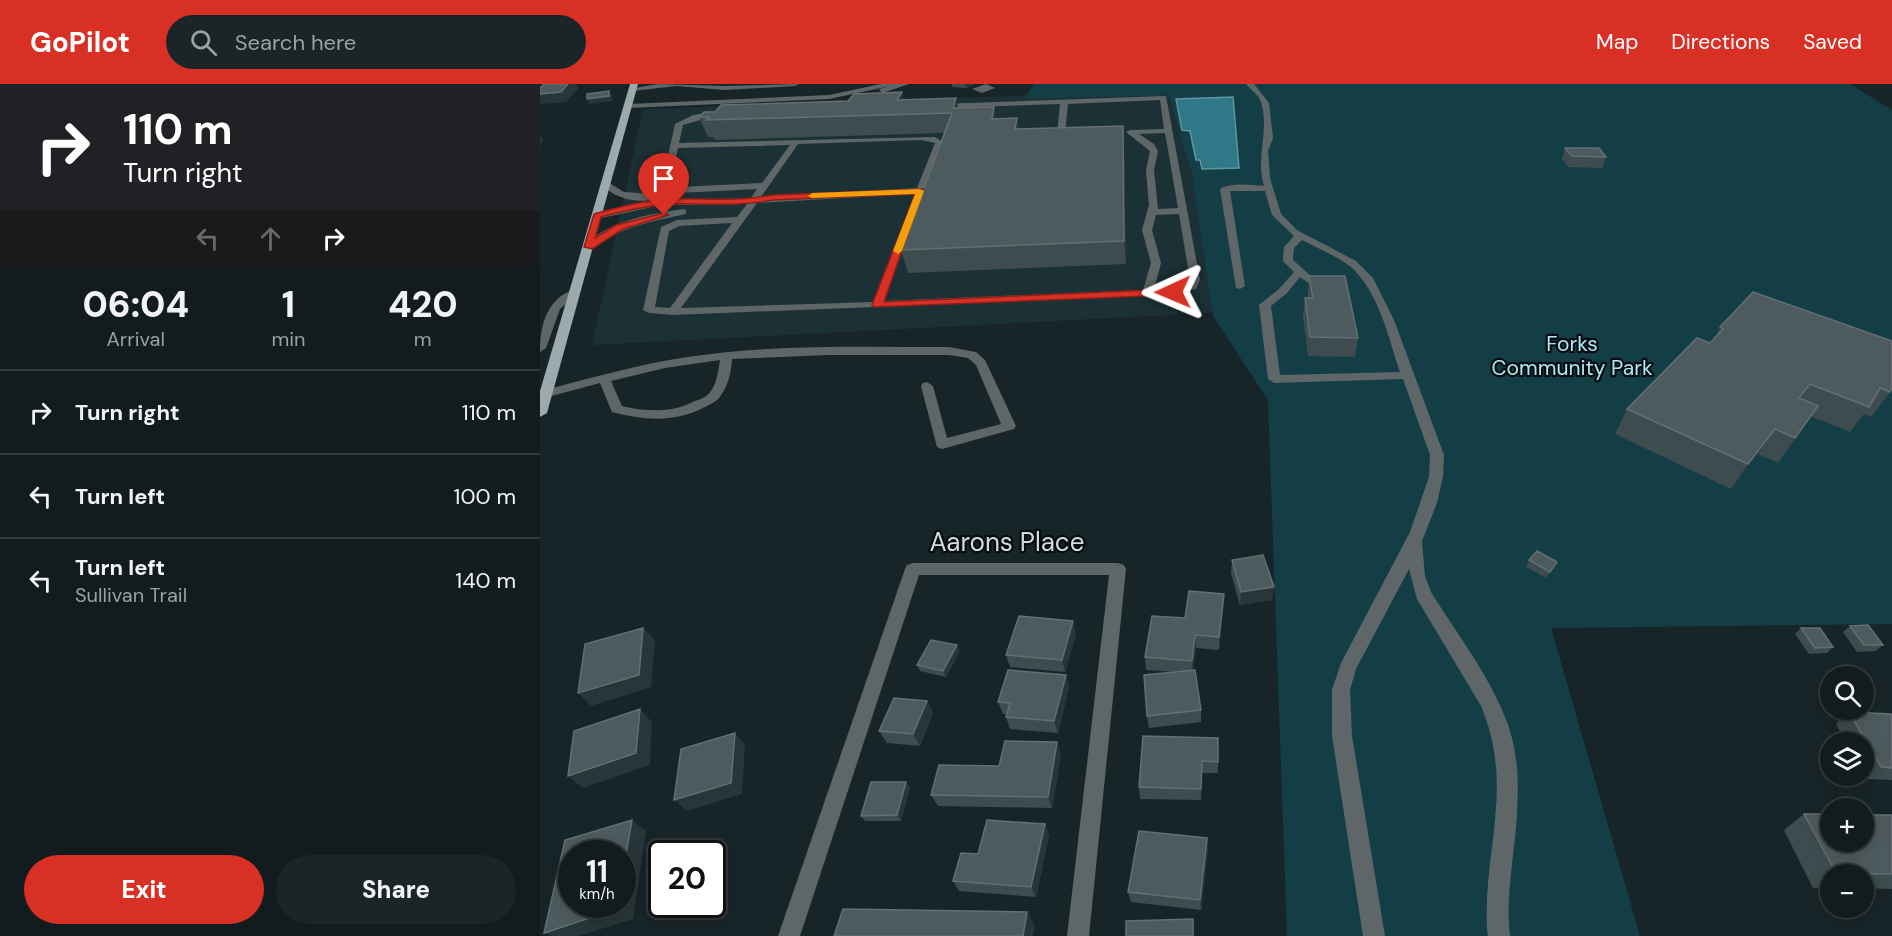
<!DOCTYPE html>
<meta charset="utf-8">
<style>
:root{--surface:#121c1e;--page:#1b2527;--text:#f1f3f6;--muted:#9ca1a4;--line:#313a3c;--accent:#d93025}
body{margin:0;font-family:"DM Sans",sans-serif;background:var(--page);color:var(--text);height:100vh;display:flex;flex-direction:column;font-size:22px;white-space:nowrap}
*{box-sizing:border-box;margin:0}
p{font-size:20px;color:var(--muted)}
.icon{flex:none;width:33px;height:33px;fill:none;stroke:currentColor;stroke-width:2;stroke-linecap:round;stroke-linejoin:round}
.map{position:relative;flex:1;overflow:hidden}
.details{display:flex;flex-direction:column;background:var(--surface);width:540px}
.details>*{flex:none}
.top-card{background:#202124;color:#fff;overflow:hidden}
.tools{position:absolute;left:1280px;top:582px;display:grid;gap:12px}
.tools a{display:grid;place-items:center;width:54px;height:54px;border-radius:50%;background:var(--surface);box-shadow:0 3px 15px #0003,0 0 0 2px var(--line);font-size:30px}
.speed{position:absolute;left:18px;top:756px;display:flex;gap:12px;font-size:30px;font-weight:700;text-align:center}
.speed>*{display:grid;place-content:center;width:78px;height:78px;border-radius:50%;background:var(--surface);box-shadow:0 3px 15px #0003,0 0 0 2px var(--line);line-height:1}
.speed small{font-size:15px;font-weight:400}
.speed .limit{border:3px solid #111;border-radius:9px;background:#fff;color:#111}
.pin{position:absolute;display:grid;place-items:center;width:51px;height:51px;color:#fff;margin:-62px -26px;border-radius:50% 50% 50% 0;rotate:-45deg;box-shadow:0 0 6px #0007}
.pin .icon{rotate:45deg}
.me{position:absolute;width:66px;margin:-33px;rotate:269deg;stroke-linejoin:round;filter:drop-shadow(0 0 4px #0008)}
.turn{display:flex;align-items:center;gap:21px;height:126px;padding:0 24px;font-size:27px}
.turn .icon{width:78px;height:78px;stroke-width:2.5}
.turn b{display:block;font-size:42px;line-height:51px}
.lanes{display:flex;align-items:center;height:57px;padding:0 24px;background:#0003;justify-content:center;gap:30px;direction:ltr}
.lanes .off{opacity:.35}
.eta{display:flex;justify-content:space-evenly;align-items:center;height:102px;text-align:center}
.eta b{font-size:36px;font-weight:800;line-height:42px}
.button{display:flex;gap:12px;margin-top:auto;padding:12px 24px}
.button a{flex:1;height:69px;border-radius:36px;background:var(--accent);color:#fff;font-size:24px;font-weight:800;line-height:69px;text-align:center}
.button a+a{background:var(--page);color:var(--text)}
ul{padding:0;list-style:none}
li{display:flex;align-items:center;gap:18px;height:84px;padding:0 24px;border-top:2px solid var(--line)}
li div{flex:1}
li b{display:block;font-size:22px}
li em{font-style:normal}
header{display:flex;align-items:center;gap:36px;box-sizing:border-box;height:84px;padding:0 30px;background:var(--accent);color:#fff}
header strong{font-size:28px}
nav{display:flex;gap:33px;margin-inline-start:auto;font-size:21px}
.search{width:420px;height:54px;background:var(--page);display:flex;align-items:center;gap:15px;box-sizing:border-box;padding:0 21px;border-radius:33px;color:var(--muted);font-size:22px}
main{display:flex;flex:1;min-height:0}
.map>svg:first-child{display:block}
</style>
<header>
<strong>GoPilot</strong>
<div class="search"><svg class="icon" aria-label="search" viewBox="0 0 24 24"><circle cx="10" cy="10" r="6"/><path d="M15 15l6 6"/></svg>Search here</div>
<nav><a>Map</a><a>Directions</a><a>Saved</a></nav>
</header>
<main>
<section class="details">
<div class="top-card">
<div class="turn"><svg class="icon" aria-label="right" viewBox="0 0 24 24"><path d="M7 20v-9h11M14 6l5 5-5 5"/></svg><div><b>110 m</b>Turn right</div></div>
<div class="lanes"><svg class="icon off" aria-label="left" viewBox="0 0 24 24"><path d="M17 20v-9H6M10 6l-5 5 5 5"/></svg><svg class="icon off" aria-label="ahead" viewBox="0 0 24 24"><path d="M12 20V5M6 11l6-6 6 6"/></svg><svg class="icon" aria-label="right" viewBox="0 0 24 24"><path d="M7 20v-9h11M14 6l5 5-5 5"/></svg></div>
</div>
<div class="eta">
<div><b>06:04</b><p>Arrival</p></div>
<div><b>1</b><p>min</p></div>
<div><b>420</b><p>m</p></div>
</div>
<ul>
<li><svg class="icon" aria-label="right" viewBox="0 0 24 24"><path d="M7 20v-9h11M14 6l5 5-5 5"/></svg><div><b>Turn right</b></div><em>110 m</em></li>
<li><svg class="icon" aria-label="left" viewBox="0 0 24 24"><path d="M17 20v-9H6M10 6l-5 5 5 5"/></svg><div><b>Turn left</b></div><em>100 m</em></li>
<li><svg class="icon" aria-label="left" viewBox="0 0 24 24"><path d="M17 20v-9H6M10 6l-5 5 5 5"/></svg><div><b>Turn left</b><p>Sullivan Trail</p></div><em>140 m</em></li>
</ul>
<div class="button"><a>Exit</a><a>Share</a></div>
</section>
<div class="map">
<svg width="1352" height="852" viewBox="0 0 1352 852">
<rect width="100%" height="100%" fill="#182528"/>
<!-- built -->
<path fill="#1c3135" d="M 637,6 L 708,227 L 52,261 L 103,25 Z"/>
<!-- green -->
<path fill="#143e46" d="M 494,0 L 1310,0 L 1352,26 L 1352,540 L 1011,544 L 1100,852 L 747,852 L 728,316 L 673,232 L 652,90 L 629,11 L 484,15 Z"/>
<!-- water -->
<path fill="#2e7887" stroke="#6096a1" stroke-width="1.5" d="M 693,13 L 699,84 L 662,85 L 660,76 L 656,76 L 650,47 L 642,46 L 636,15 Z"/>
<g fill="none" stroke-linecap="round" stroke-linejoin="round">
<!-- minor -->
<path fill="#5f6667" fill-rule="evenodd" d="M 118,0 L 185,2 L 259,0 L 255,2 L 185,6 L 136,2 L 93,7 L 89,5 Z
M 341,0 L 369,0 L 342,9 L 339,5 L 350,2 L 289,15 L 88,24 L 84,22 L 88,20 L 289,11 Z
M 446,0 L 455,4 L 442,9 L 432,5 Z
M 706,0 L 714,0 L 729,19 L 733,54 L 728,67 L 730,94 L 741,130 L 757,146 L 816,177 L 833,194 L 854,236 L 904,371 L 903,393 L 897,419 L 882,457 L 885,492 L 891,508 C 917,550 950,592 967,638 C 978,667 979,699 977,729 C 975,769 965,812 970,852 L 948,852 L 947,845 C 943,765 975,703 941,622 L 877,515 L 869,485 L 816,585 L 810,606 L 812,652 L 845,852 L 823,852 L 792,652 L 792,606 L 801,579 L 870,448 L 889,393 L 890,371 L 863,295 L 734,299 L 728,295 L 719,221 L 739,205 L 754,188 L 743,177 L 744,163 L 754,152 L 732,131 L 725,107 L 690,107 L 705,202 L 700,205 L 696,204 L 680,105 C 692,98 711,101 724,102 C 715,73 730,47 721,18 C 719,11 711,6 706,0 ZM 762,156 C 777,164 797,172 811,183 C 839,208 848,253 860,288 L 740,291 L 731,222 L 747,209 L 760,193 L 777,205 L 782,202 L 753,176 L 754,164 Z
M 626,12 L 660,196 L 656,205 L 633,211 L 133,231 L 109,229 L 103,226 L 121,143 L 137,136 L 197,133 L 207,120 L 121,121 L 57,135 L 52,132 L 72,125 L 111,117 L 211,114 L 217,105 L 138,109 L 121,103 L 135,40 L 153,31 L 181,27 L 185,29 L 143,41 L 139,59 L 395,53 L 403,58 L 344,217 L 603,206 L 611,179 L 602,146 L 609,121 L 606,86 L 610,67 L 586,48 L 590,46 L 624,45 L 620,16 L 528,20 L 525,49 L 536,49 L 536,53 L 521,53 L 517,51 L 520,20 L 400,24 L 396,22 L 400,20 ZM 625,49 L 638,124 L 618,125 L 614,86 L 618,67 L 614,60 L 599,50 ZM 381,56 L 395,59 L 377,104 L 221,113 L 258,60 ZM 250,61 L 222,99 L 138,103 L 130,101 L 138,64 ZM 375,110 L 333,218 L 141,224 L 217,119 ZM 639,130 L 650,196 L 648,201 L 614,206 L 621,179 L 612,146 L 616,131 ZM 192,139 L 130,224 L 115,223 L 129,147 L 139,142 Z
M 66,97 L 84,108 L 112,110 L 117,113 C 103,122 74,114 63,102 L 63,98 Z
M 143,125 L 146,126 L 146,130 C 111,138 81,142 52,165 L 43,163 C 67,137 109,130 143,125 Z
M 35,205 L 40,208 L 20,225 L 6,264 L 0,268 C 0,241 7,214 35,205 Z
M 409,263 L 436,268 L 445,276 L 476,342 L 474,345 L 402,365 L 397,363 L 381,302 L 383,299 L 387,298 L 393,302 L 407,354 L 461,340 L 436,281 L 428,274 L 409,271 L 287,271 L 192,275 C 191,289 188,303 179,314 C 175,319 168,321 163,324 C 133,339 103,336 72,328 L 60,299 L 4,314 L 0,313 L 0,307 C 49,295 98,280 148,273 C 234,260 322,263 409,263 ZM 180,276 C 178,287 177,299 171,307 C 167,313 161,315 155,317 C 132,329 107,328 82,322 L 71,297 L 125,284 Z
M 373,479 L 578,479 L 584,481 L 586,485 L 549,852 L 527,852 L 569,491 L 379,491 L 260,852 L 238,852 L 365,485 L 367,481 Z"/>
<!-- major -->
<path fill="#9caaad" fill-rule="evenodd" d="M 90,0 L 98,0 L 7,329 L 0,333 L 0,307 Z"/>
</g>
<!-- wall -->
<path fill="#3e4c4f" d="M 412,0 L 435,0 L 426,4 L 412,3 Z
M 364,16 L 418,24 L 454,23 L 456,34 L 479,45 L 583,42 L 584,62 L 586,180 L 368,189 L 361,166 L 404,49 L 175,56 L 174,53 L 168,53 L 159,33 Z
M 1025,64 L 1066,73 L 1062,84 L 1028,83 L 1022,75 Z
M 769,192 L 818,254 L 815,273 L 768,272 L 763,232 L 765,214 L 768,214 L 768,210 Z
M 1180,243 L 1350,308 L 1331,333 L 1324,330 L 1310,348 L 1271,332 L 1238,379 L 1218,370 L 1191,405 L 1075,350 L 1087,325 L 1170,259 L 1174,255 Z
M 692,476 L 734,503 L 732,516 L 700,521 L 691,489 Z
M 989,476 L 1017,478 L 1014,484 L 1006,494 L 986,483 Z
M 684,510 L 683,523 L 679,566 L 656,564 L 653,586 L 661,626 L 661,638 L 609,644 L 607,632 L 637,588 L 606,586 L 605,573 L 645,534 Z
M 1310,542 L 1343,561 L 1336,567 L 1317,568 L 1303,548 Z
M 1261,544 L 1293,563 L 1287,569 L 1269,570 L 1255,550 Z
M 536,550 L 525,588 L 470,583 L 466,571 Z
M 420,567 L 406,593 L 380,587 L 377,581 Z
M 526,591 L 529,603 L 518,649 L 470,645 L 466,633 L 467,631 L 463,630 L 458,618 Z
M 387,617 L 393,629 L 380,662 L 347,659 L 339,647 Z
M 1309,628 L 1352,632 L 1352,696 L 1326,695 L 1323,690 L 1323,658 L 1306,658 L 1296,640 Z
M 678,654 L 678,689 L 662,689 L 661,716 L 600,715 L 599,703 Z
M 521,670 L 512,724 L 398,722 L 391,711 L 459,682 Z
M 366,698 L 370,704 L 361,737 L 325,737 L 321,732 Z
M 1264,730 L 1352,731 L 1352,805 L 1323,804 L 1323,790 L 1290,790 L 1290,804 L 1273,804 L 1244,746 Z
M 505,740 L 509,751 L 496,813 L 419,807 L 413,797 L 438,770 Z
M 667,754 L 668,765 L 661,826 L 591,818 L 588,808 Z"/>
<!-- shaded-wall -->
<path fill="#283639" d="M 28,0 L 36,0 L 39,4 L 26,18 L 0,20 L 0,10 Z
M 425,0 L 435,0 L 426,4 Z
M 69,7 L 72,12 L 72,17 L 50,20 L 47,15 Z
M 362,8 L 367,27 L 357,16 Z
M 416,14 L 420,33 L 413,24 Z
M 454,23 L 458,43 L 452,35 Z
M 477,34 L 481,54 L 475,45 Z
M 583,42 L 584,62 L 586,180 L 584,157 Z
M 0,51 L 3,55 L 0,64 Z
M 1235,345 L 1218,370 L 1191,405 L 1208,380 Z
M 1017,478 L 1014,484 L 1006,494 L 1010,488 Z
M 734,503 L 732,516 L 700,521 L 701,508 Z
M 684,510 L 683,523 L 679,566 L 679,553 Z
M 533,537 L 536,550 L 525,588 L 522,576 Z
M 103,544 L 115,556 L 111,603 L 51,622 L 38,609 Z
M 655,551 L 656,564 L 652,589 L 652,577 Z
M 417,561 L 420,567 L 406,593 L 403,587 Z
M 526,591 L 529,603 L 518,649 L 514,637 Z
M 387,617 L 393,629 L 380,662 L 373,650 Z
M 100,625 L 112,638 L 110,681 L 43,704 L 28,692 Z
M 195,649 L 205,661 L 202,710 L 147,727 L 134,716 Z
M 517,658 L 521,670 L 512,724 L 508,713 Z
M 366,698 L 370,704 L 361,737 L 357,731 Z
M 92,736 L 106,747 L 93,835 L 39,852 L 12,852 L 4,849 L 78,820 L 82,820 L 82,793 Z
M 505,740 L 509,751 L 496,813 L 491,803 Z
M 667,754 L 668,765 L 661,826 L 660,816 Z
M 487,828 L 495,842 L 493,852 L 483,852 Z"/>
<!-- building -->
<path fill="#4e5b5e" stroke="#636f72" stroke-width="1.5" d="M 4,0 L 28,0 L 21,8 L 0,10 L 0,4 Z
M 69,7 L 69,12 L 47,15 L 47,10 Z
M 362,8 L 357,16 L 416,14 L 413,24 L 454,23 L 452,35 L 477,34 L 475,45 L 583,42 L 584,157 L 361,166 L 412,29 L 166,36 L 169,33 L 159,33 L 164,28 L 175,28 L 181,21 L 308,17 L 314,10 Z
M 1025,64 L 1059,64 L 1066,73 L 1032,72 Z
M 769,192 L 805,192 L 818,254 L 770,253 L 765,214 L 773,214 Z
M 1213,208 L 1352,257 L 1352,304 L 1350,308 L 1340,304 L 1329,323 L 1270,300 L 1259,314 L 1278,322 L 1255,354 L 1235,345 L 1208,380 L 1087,325 L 1157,254 L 1170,259 L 1183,245 L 1180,243 Z
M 997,467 L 1017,478 L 1010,488 L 989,476 Z
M 723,471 L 734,503 L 701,508 L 692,476 Z
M 649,507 L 684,510 L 679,553 L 655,551 L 652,577 L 605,573 L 612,532 L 645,534 Z
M 479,532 L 533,537 L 522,576 L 466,571 Z
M 1328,541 L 1343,561 L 1324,561 L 1310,542 Z
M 103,544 L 99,591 L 38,609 L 45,560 Z
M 1261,544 L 1280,544 L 1293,563 L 1275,564 Z
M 391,556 L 417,561 L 403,587 L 377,581 Z
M 468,586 L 526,591 L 514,637 L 466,633 L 470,619 L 458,618 Z
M 655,586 L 661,626 L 607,632 L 604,591 Z
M 354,614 L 387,617 L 373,650 L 339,647 Z
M 100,625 L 96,669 L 28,692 L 34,647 Z
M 1309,628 L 1351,630 L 1352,632 L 1352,684 L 1341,683 Z
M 195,649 L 191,699 L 134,716 L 141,665 Z
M 603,652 L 678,654 L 678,678 L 662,677 L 661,705 L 599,703 Z
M 465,657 L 517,658 L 508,713 L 391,711 L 399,681 L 459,682 Z
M 331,698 L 366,698 L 357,731 L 321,732 Z
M 1264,730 L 1290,730 L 1290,758 L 1323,758 L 1323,731 L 1352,731 L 1352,790 L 1296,789 Z
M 92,736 L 82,793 L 82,770 L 32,770 L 32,820 L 78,820 L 77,825 L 4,849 L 25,756 Z
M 447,736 L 505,740 L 491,803 L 413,797 L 421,769 L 438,770 Z
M 599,747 L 667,754 L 660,816 L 588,808 Z
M 303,825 L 487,828 L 483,852 L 294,852 Z
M 653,835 L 653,852 L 586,852 L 586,837 Z"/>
<!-- route -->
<path fill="#d93025" stroke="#8d1f18" stroke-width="1.5" d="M 383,105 L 344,218 L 633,205 L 638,208 L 633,211 L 334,223 L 332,221 L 375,110 L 232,116 C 198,123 164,119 130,120 C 106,122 83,127 61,133 L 55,154 L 76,141 L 124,129 L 128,131 L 83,145 L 52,165 L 44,163 L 54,130 C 79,123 105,116 131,115 C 165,114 199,118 232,111 Z"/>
<!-- slow -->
<path fill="#f59e0b" d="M 380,105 L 384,107 L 362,167 L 358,170 L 353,167 L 375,110 L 272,114 L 268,112 L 272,109 Z"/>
<g text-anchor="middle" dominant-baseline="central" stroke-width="4.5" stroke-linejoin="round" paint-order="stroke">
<!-- park labels -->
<g font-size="21" fill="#aee8f6" stroke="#070d0e">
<text x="1032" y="260">Forks<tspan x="1032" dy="24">Community Park</tspan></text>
</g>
<!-- near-street labels -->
<g font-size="26" fill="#d3dbdd" stroke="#070d0e">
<text x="467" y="458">Aarons Place</text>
</g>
</g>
</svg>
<div class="tools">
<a><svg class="icon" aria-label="search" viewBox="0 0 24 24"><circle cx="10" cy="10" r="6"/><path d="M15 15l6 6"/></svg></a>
<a><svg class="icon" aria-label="layers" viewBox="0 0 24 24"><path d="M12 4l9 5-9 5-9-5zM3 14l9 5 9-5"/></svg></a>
<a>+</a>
<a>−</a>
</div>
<div class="speed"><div>11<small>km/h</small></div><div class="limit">20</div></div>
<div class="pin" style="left:124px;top:131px;background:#d93025"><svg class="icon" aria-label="arrive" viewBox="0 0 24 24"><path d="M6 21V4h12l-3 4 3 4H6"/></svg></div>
<svg class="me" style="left:633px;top:208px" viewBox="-20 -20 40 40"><path d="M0-17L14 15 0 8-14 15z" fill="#d93025" stroke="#fff" stroke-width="4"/></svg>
</div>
</main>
